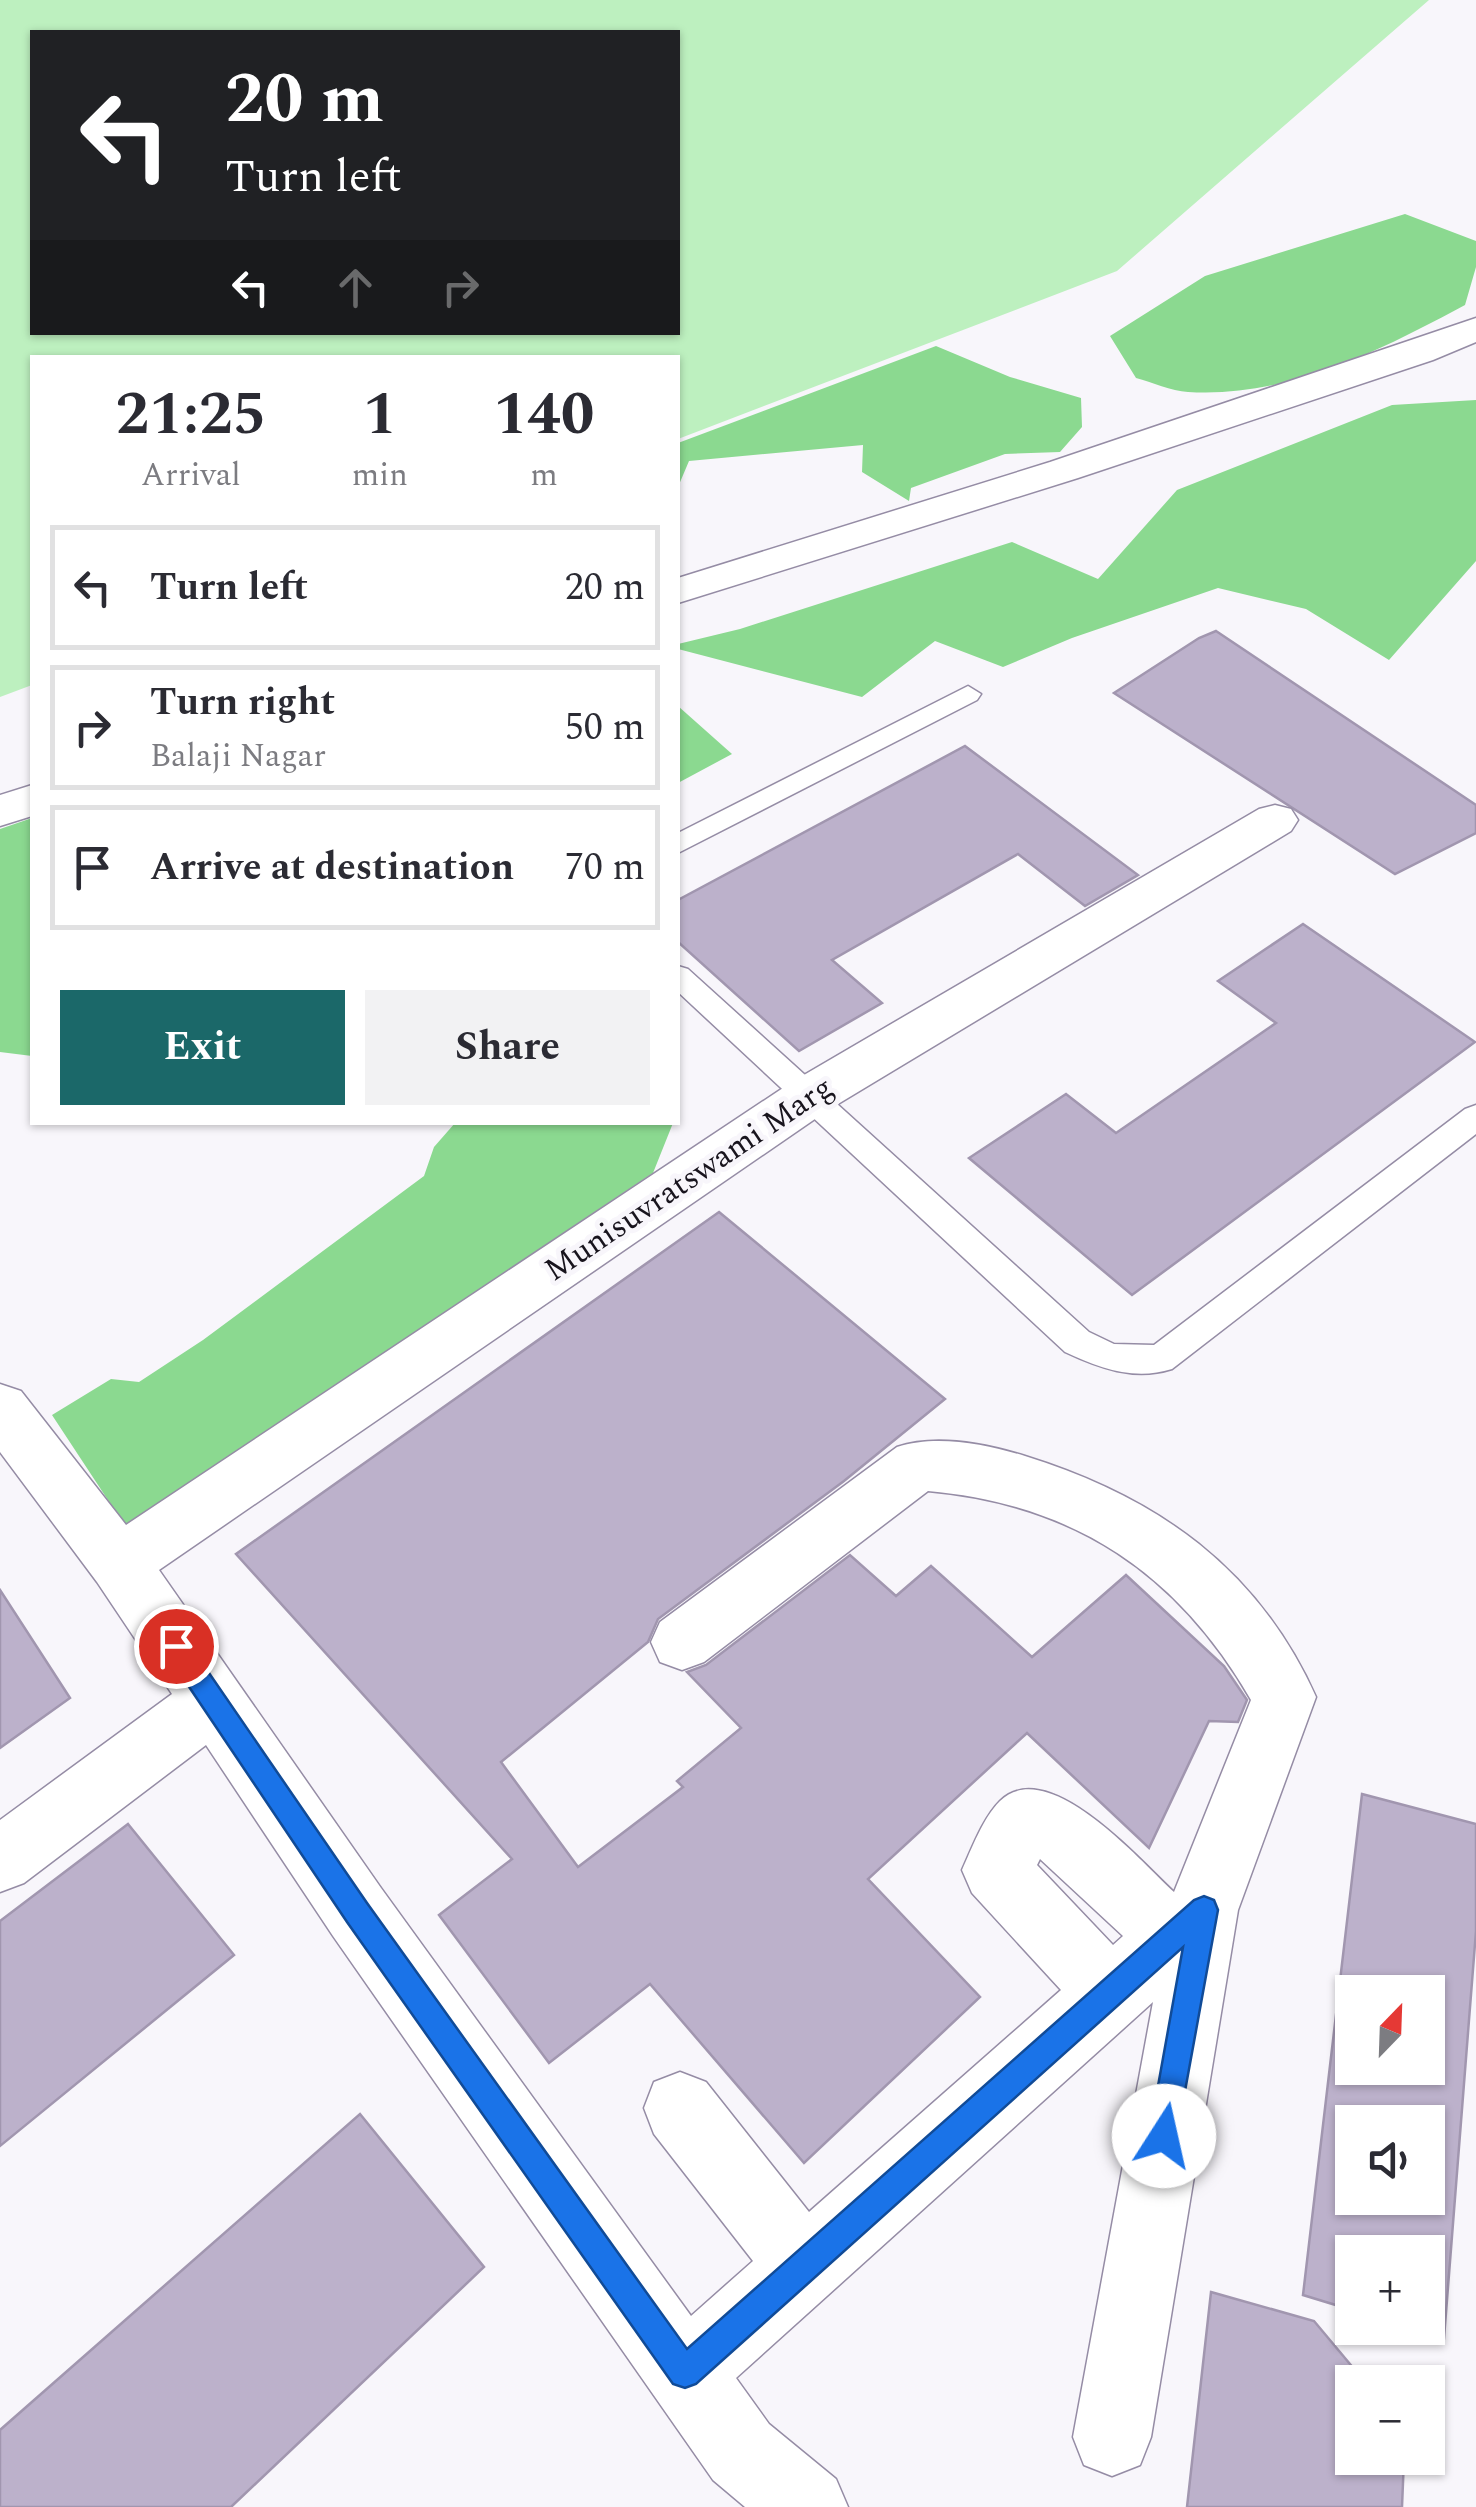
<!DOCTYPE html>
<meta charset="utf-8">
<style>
:root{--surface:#fff;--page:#f2f2f3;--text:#2b2b33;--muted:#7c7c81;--line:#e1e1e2;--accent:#1b6869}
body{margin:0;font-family:Spectral,serif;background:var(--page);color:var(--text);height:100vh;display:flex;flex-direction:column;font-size:38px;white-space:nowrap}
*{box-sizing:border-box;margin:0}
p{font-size:32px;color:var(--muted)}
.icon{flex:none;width:55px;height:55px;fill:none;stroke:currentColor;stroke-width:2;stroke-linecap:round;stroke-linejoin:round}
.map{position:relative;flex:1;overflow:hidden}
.side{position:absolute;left:30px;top:355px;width:650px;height:770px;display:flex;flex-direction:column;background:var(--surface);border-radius:0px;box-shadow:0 2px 8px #0004}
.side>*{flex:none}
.hud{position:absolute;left:30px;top:30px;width:650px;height:305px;border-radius:0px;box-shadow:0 2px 8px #0004;background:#202124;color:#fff;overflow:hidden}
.needle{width:65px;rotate:23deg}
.controls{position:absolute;left:1335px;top:1975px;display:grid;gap:20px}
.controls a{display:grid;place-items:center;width:110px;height:110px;border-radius:0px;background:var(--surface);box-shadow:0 2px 8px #0004;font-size:50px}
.pin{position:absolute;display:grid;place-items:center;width:85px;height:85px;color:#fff;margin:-42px;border:5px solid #fff;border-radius:50%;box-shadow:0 2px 10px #0007}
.me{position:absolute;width:110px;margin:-55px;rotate:10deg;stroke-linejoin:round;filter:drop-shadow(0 0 8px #0008)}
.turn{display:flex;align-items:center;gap:35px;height:210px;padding:0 30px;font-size:45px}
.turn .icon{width:130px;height:130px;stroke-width:2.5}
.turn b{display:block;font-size:70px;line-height:85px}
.lanes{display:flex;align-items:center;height:95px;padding:0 30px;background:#0003;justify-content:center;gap:50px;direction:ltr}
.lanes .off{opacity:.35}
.eta{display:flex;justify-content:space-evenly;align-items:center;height:170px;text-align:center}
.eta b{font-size:60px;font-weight:700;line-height:70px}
.action{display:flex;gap:20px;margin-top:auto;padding:20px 30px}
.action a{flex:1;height:115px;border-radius:0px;background:var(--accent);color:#fff;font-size:40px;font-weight:700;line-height:115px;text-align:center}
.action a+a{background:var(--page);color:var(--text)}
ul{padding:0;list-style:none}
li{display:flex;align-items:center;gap:30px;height:125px;margin:0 20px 15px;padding:0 10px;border:5px solid var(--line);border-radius:0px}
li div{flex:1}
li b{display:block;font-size:38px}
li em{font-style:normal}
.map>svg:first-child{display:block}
</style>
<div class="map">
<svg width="1476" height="2507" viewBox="0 0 1476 2507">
<rect width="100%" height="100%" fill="#f8f6fb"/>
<!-- green -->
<path fill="#bdf0bf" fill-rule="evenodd" d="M 0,0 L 1429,0 L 1117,271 L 678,439 L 678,358 L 32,358 L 32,685 L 0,697 ZM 32,32 L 678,32 L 678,332 L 32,332 Z"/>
<!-- forest -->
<path fill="#8bd990" d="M 1405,214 L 1476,241 L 1476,267 L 1465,305 C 1379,351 1288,398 1188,392 C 1171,391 1152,382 1136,378 L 1110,336 L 1205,276 Z
M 936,346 L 1010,377 L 1081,398 L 1082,427 L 1060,452 L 1005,454 L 911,488 L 909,501 L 862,472 L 863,445 L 689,461 L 678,487 L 678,443 Z
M 1476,400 L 1476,561 L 1389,660 L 1306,609 L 1218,588 L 1072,638 L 1003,667 L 935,641 L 862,697 L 678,649 L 678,644 L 740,629 L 1012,542 L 1098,579 L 1177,490 L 1392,405 Z
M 678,706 L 732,754 L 678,783 Z
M 32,818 L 32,1056 L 0,1052 L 0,829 Z
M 455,1123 L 673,1123 L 653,1173 L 125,1526 L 52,1415 L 111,1379 L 139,1382 L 203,1340 L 424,1176 L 434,1147 Z"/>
<!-- building -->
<path fill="#bcb1cb" stroke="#a196af" stroke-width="2.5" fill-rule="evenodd" d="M 1216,631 L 1476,805 L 1476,833 L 1395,874 L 1114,693 L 1199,638 Z
M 965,746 L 1138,875 L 1085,906 L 1018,854 L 832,960 L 882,1003 L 799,1051 L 678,942 L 678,900 Z
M 1303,924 L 1475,1042 L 1132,1295 L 969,1158 L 1066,1094 L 1116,1133 L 1276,1023 L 1218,981 Z
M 719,1212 L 945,1399 L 844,1481 L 658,1619 L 648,1642 L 501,1762 L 578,1867 L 683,1787 L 677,1781 L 741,1728 L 687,1672 L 706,1665 L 850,1555 L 896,1596 L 931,1566 L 1032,1657 L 1126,1575 L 1224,1666 L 1247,1700 L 1238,1722 L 1209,1721 L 1149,1848 L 1027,1733 L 868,1879 L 980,1997 L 804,2163 L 650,1984 L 549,2063 L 439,1915 L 512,1859 L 236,1554 Z
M 0,1590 L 70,1698 L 0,1748 Z
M 1362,1794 L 1476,1824 L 1476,1931 L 1444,2338 L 1410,2328 L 1428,2328 L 1428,2252 L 1352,2252 L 1352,2310 L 1303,2295 ZM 1352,1992 L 1428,1992 L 1428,2068 L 1352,2068 ZM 1352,2122 L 1428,2122 L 1428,2198 L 1352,2198 Z
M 128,1824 L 234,1955 L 0,2146 L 0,1921 Z
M 360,2114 L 484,2267 L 231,2507 L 0,2507 L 0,2430 Z
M 1211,2292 L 1314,2321 L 1365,2382 L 1352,2382 L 1352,2458 L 1404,2458 L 1402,2507 L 1187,2507 Z"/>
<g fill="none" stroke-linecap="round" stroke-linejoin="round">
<defs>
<path id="lane" d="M 968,686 L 981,694 L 977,700 L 678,853 L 678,833 Z
M 678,966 L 688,969 L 1089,1332 L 1114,1344 L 1154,1345 L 1465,1109 L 1476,1105 L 1476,1134 L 1172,1369 C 1134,1381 1099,1368 1065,1352 L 678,992 Z"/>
<path id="street" d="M 1476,318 L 1476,342 L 1433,360 L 1078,478 L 678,603 L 678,578 L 1050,462 Z
M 32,785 L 32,816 L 0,826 L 0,795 Z
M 1275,805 L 1291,809 L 1298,820 L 1291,831 L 828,1110 L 159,1570 L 381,1888 L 691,2316 L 753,2261 L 654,2134 L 644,2108 L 654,2082 L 680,2072 L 706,2082 L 809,2212 L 1061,1990 L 972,1893 L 962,1870 C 972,1848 983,1818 1000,1801 C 1048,1754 1141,1862 1174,1892 L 1251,1700 C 1178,1573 1074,1504 928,1491 L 704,1662 L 682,1670 L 660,1662 L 651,1642 L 660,1622 L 897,1447 C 936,1434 986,1444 1025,1456 C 1157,1497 1258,1568 1316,1697 L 1238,1910 L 1151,2437 L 1140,2465 L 1112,2476 L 1084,2465 L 1073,2437 L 1153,2002 L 736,2378 L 769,2424 L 836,2479 L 848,2507 L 745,2507 L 713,2480 L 333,1936 L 206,1745 L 24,1883 L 0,1892 L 0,1820 L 172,1694 L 97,1582 L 0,1452 L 0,1384 L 21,1391 L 126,1525 L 792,1082 L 1259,809 ZM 1040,1859 L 1123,1936 L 1113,1945 L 1037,1865 Z"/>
</defs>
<!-- lane casing -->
<use href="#lane" stroke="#958ca5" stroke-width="3"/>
<!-- street casing -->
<use href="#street" stroke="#958ca5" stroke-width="3"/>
<!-- lane -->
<use href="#lane" fill="#fff" fill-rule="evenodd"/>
<!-- street -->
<use href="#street" fill="#fff" fill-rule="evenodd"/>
</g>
<!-- route -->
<path fill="#1a73e8" stroke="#114b97" stroke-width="2.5" d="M 176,1634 L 185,1638 L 367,1903 L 687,2349 L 1194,1900 L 1204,1896 L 1214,1900 L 1218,1910 L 1175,2146 L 1164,2151 L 1154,2146 L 1149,2136 L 1183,1947 L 696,2384 L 685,2388 L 673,2384 L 347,1922 L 167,1654 L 163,1646 L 167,1638 Z"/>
<g text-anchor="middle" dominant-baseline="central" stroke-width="10" stroke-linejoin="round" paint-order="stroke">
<!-- street labels -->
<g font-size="32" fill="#18141d" stroke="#f8f6fb">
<text transform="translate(689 1179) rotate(-34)">Munisuvratswami Marg</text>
</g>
</g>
</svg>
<div class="controls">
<a><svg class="needle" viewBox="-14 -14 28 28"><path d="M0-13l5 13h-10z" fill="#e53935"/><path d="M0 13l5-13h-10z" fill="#7c7c81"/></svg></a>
<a><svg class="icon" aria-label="sound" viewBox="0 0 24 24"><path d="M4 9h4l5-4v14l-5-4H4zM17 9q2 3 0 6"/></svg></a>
<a>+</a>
<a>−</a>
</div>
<div class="pin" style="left:176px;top:1646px;background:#d93025"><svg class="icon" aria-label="arrive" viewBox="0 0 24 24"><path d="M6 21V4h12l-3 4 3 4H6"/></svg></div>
<svg class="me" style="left:1164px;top:2136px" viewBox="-20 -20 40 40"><circle r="19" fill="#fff"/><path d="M0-13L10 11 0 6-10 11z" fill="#1a73e8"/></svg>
<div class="hud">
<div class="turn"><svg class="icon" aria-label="left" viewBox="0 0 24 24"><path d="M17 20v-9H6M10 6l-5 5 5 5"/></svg><div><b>20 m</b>Turn left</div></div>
<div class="lanes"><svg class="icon" aria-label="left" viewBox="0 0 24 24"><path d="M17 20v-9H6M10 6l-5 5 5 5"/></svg><svg class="icon off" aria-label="ahead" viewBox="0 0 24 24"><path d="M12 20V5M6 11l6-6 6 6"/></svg><svg class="icon off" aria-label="right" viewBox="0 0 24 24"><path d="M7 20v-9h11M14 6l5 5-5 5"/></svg></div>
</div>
<section class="side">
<div class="eta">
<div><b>21:25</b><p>Arrival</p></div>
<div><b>1</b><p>min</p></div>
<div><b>140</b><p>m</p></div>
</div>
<ul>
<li><svg class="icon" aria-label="left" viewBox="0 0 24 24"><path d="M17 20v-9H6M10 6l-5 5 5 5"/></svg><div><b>Turn left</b></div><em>20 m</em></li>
<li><svg class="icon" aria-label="right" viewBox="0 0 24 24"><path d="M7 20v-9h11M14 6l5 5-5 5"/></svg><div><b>Turn right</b><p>Balaji Nagar</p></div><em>50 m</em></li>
<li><svg class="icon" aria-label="arrive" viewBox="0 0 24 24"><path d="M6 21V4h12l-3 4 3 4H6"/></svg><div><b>Arrive at destination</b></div><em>70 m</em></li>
</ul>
<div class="action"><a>Exit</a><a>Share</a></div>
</section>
</div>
